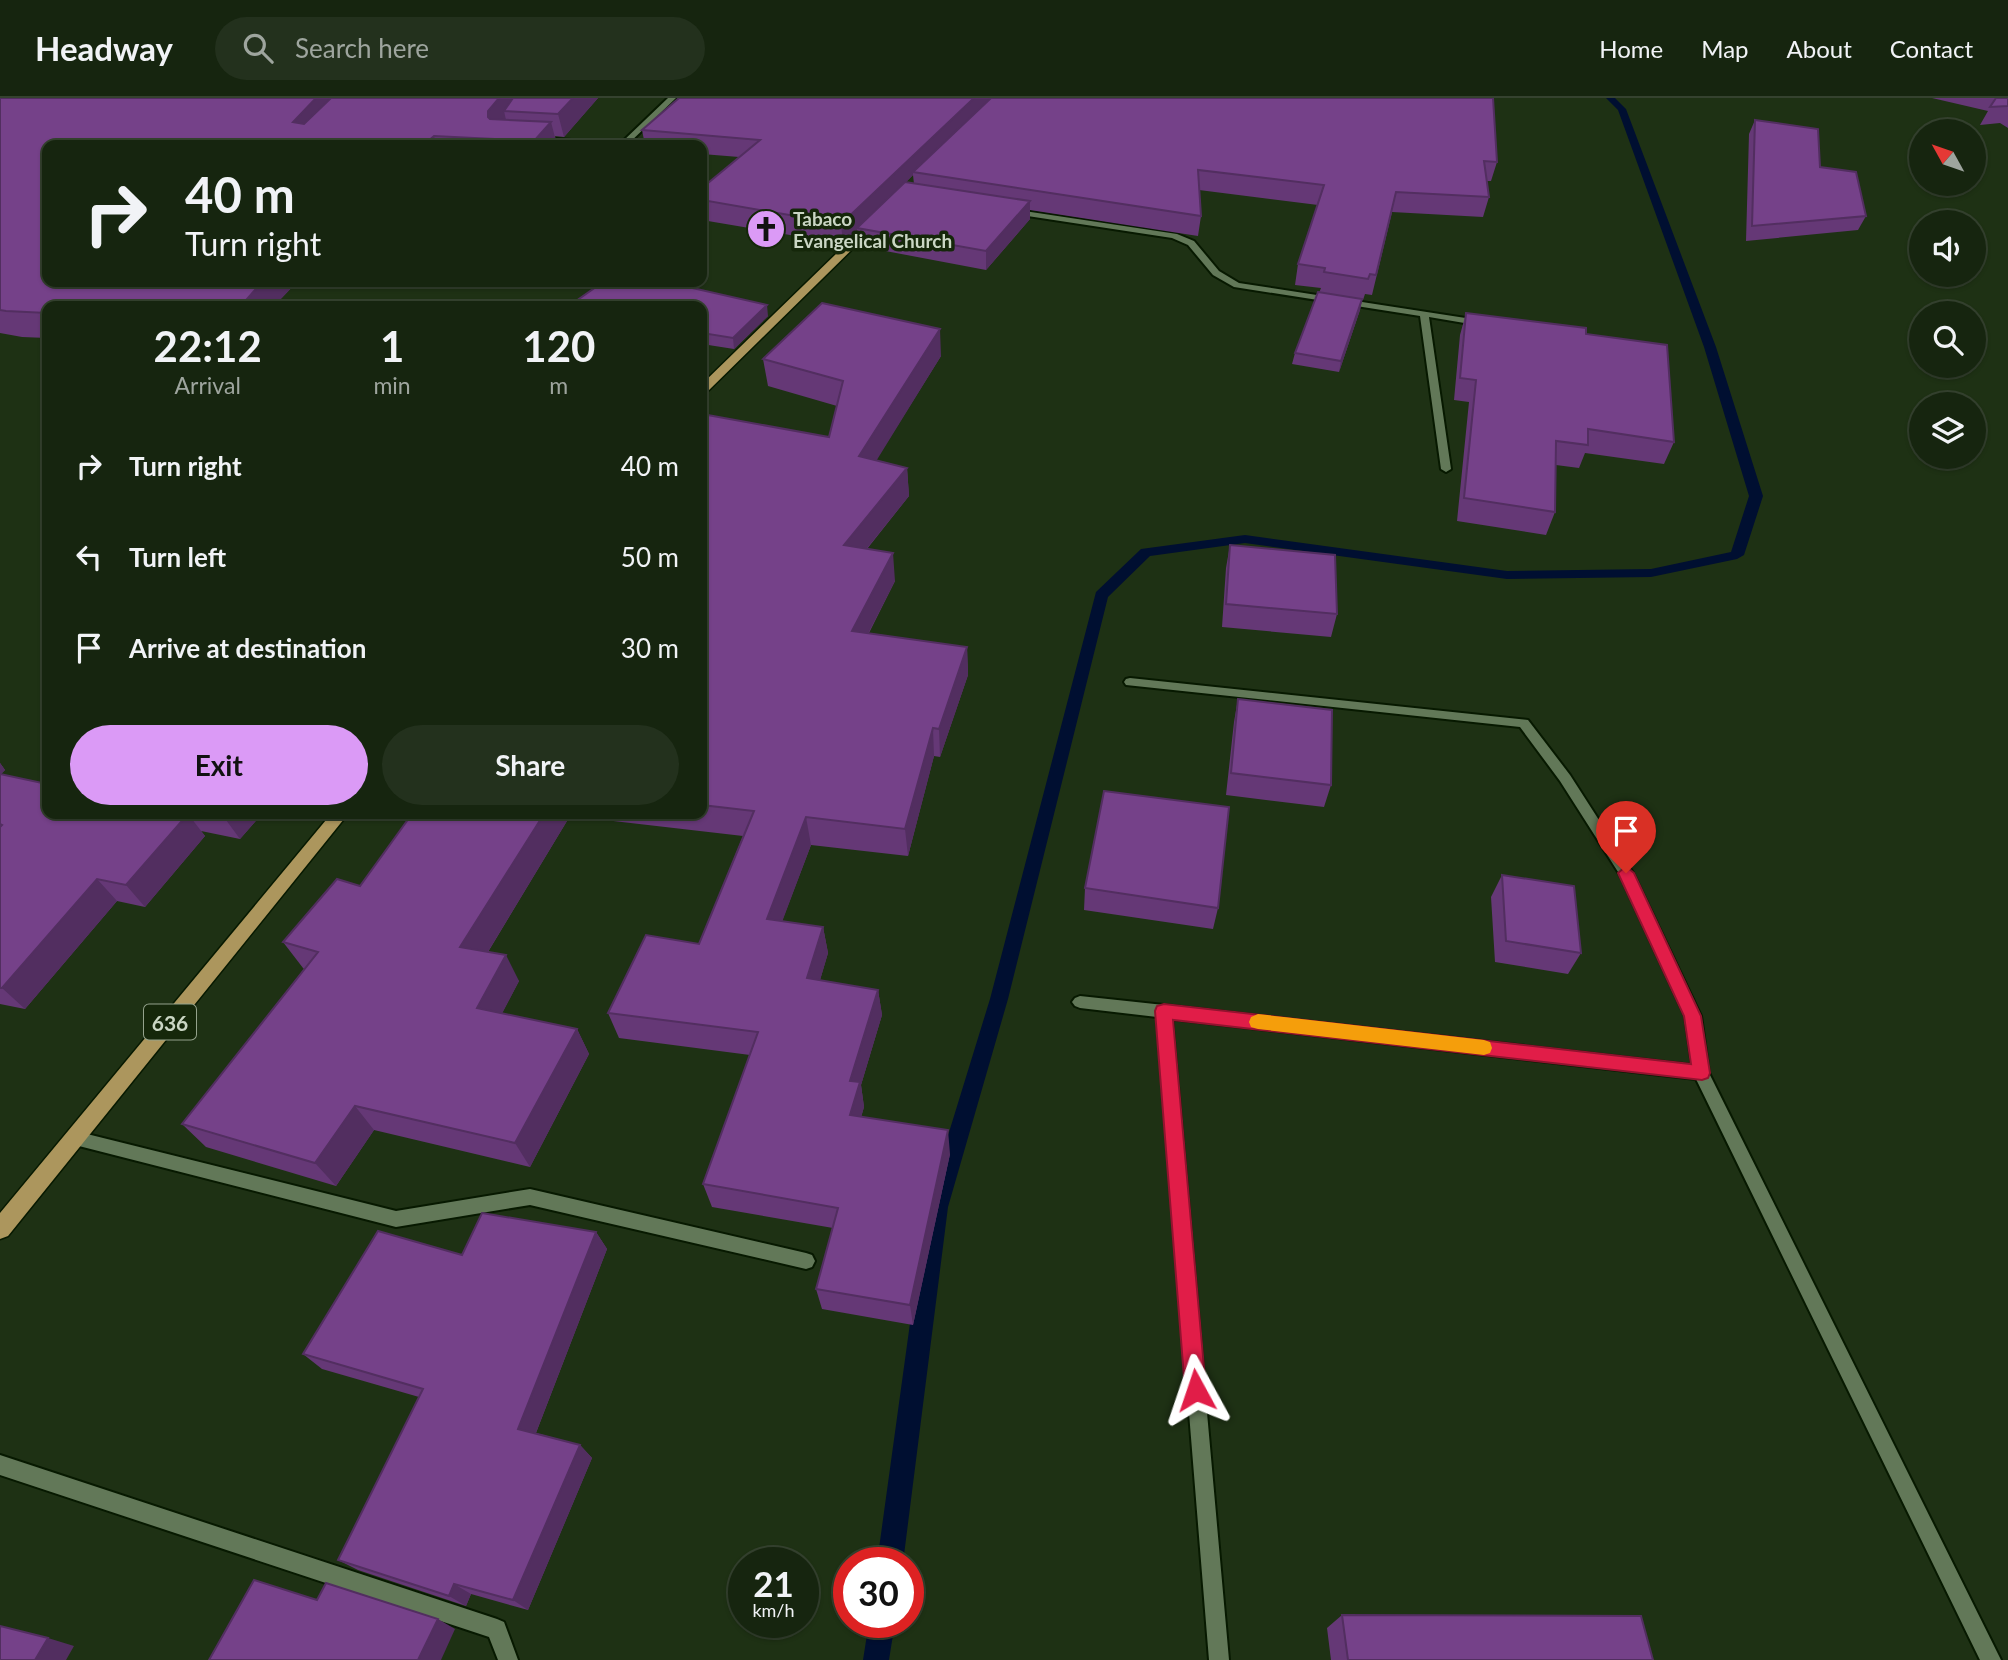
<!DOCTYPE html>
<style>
:root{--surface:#16250f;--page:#23311d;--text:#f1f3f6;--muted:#9ea59e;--line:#35422f;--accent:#db9af6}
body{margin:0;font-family:Lato,sans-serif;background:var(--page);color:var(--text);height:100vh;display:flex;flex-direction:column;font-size:26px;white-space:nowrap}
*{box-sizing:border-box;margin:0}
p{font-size:23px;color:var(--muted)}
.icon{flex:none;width:38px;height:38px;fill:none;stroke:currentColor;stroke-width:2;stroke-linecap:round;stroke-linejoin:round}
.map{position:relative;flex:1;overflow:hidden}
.panel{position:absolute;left:42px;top:203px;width:665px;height:518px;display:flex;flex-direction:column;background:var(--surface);border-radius:14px;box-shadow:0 2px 5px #0004,0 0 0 2px var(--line)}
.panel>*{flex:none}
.hud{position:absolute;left:42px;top:42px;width:665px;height:147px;border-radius:14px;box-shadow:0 2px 5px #0004,0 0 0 2px var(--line);background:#16250f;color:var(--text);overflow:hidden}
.needle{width:46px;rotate:310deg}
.buttons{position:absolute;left:1909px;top:21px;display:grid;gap:14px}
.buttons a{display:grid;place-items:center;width:77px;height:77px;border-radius:50%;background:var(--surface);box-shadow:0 2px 5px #0004,0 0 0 2px var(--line);font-size:35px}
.speed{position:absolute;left:728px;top:1449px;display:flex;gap:14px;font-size:35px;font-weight:700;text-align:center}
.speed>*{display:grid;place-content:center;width:91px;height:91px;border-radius:50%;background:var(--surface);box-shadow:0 2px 5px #0004,0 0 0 2px var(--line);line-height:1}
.speed small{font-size:18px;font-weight:400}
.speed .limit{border:10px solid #d22;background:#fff;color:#111}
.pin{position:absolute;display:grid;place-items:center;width:60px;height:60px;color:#fff;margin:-72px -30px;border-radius:50% 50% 50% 0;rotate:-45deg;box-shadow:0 0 7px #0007}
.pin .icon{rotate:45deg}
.me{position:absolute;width:77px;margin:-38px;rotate:355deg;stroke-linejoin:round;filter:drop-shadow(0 0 5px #0008)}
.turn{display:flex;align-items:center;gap:24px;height:147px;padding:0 28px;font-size:32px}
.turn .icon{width:91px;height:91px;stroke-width:2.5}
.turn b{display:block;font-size:49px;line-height:60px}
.eta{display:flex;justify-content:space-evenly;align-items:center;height:119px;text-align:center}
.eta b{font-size:42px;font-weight:700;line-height:49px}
.primary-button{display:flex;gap:14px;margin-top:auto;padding:14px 28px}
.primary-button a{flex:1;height:80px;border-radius:42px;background:var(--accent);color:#111;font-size:28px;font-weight:700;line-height:80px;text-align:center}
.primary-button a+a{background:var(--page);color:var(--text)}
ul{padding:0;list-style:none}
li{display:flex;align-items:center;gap:21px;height:91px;padding:0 28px}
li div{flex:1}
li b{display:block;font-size:26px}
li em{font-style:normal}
header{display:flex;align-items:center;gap:42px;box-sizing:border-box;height:98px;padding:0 35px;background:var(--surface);border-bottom:2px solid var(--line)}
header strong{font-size:33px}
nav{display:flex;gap:38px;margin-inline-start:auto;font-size:24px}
.search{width:490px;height:63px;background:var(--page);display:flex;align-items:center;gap:18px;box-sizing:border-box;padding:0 24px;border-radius:38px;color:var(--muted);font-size:26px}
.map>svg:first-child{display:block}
</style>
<header>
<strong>Headway</strong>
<div class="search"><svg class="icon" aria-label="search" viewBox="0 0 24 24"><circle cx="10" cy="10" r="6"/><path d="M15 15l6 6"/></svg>Search here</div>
<nav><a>Home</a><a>Map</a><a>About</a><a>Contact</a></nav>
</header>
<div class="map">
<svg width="2008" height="1562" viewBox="0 0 2008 1562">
<rect width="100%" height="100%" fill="#1e3114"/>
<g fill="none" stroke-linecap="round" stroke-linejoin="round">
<!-- stream -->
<path fill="#000f31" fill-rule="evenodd" d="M 1606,0 L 1615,0 L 1626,11 L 1716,249 L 1763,398 L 1744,457 L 1737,461 L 1651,479 L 1507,481 L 1245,445 L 1150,458 L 1108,499 L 1008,901 L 948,1109 L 903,1465 L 877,1465 L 926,1109 L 990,901 L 1096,494 L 1141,451 L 1245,437 L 1507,473 L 1651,471 L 1731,454 L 1749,398 L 1704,249 L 1618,12 Z
M 869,1524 L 895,1524 L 889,1562 L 863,1562 Z"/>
<defs>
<path id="service" d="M 1011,111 L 1177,136 L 1194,143 L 1219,173 L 1239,185 L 1485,223 L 1487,225 L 1482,228 L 1429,219 L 1451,371 L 1446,374 L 1441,371 L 1420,218 L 1234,189 L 1213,177 L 1188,147 L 1172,140 L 1008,115 L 1008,111 Z
M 75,1033 L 396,1113 L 530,1091 L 806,1155 L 812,1157 L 815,1163 L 812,1169 L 806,1171 L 530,1107 L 396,1129 L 75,1047 L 69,1045 L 67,1040 L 69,1035 Z
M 0,1357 L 497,1521 L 504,1524 L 518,1562 L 498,1562 L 489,1539 L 0,1377 Z"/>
<path id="minor" d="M 668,0 L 676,0 L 627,47 L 538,44 L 534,42 L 538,40 L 621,45 Z
M 1130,580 L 1528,622 L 1570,677 L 1633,775 L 1701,918 L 1709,975 L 2001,1562 L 1980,1562 L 1696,981 L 1172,921 L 1229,1562 L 1209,1562 L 1157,919 L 1080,910 L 1075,908 L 1072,904 L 1075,900 L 1080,898 L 1164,907 L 1692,967 L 1685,918 L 1620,777 L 1560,683 L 1520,629 L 1126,587 L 1124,584 L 1126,581 Z"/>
<path id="primary" d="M 871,122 L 880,124 L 706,295 L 702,296 L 702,286 Z
M 331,716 L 348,716 L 8,1138 L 0,1141 L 0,1115 Z"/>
</defs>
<!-- service casing -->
<use href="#service" stroke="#071900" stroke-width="4"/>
<!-- minor casing -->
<use href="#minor" stroke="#071900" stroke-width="4"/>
<!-- primary casing -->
<use href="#primary" stroke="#071900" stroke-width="3"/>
<!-- service -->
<use href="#service" fill="#627858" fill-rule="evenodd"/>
<!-- minor -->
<use href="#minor" fill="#627858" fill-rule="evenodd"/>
<!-- primary -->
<use href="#primary" fill="#ac965d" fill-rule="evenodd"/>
</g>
<!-- wall -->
<path fill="#653876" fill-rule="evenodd" d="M 0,0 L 598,0 L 564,39 L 555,38 L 557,47 L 47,47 L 47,184 L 297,184 L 274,208 L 47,208 L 47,240 L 22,239 L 0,235 Z
M 679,0 L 1497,64 L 1491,83 L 1486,83 L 1489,99 L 1483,119 L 1392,114 L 1372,197 L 1365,196 L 1363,202 L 1362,202 L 1360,212 L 1339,274 L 1292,266 L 1295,255 L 1321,190 L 1295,187 L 1298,166 L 1318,107 L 1199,92 L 1201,118 L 1198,138 L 1030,112 L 1030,121 L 986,172 L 859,148 L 857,132 L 843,146 L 702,122 L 702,90 L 739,59 L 702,56 L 702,47 L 645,47 L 642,32 ZM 913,77 L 914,86 L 906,84 Z
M 1932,0 L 2008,0 L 2008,30 L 2000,25 L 1980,27 L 1988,13 Z
M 1755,22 L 1820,69 L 1866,118 L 1858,132 L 1746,143 L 1749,36 Z
M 702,208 L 768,218 L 734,251 L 702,246 Z
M 1466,215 L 1586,236 L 1674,344 L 1664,366 L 1585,355 L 1579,370 L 1556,367 L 1555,414 L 1546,437 L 1457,423 L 1469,304 L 1454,302 L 1460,237 Z
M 941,258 L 876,362 L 907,370 L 909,398 L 867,451 L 895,483 L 869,535 L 967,549 L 968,577 L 940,659 L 934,658 L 908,758 L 811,747 L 782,823 L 823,829 L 828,855 L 820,882 L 878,892 L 882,917 L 861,987 L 864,1009 L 861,1019 L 950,1056 L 913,1227 L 822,1211 L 816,1191 L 833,1130 L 712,1109 L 703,1086 L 750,957 L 619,940 L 608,915 L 699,846 L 743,738 L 570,718 L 488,854 L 519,883 L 502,915 L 577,931 L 589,956 L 530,1069 L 374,1032 L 336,1088 L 206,1049 L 182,1026 L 304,871 L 303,870 L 283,844 L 360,788 L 412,716 L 702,716 L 702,316 L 829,339 L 837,308 L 768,288 L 763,261 Z
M 1230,447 L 1337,516 L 1331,539 L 1222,529 L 1226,470 Z
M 1238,601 L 1331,687 L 1324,709 L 1226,697 L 1234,624 Z
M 0,665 L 5,672 L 1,676 L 47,716 L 262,716 L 240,741 L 201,733 L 205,738 L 145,809 L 117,803 L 25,911 L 0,906 Z
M 1502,777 L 1581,855 L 1568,876 L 1495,864 L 1491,799 Z
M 1085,790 L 1218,810 L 1213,831 L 1084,812 Z
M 596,1134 L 607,1151 L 536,1335 L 580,1347 L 592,1360 L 528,1512 L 471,1496 L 466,1508 L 358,1472 L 338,1462 L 419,1299 L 322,1271 L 303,1256 L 462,1157 Z
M 1342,1517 L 1653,1562 L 1331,1562 L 1327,1530 Z"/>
<!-- shaded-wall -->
<path fill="#522e60" d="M 316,0 L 346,0 L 302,47 L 293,24 Z
M 499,0 L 523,0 L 504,13 L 506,22 L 495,36 L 494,42 L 488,19 L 488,13 Z
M 573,0 L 598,0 L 564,39 L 558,16 Z
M 974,0 L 993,0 L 913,74 L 913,77 L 859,130 L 857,130 L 857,132 L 843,146 L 841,126 Z
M 551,24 L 557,47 L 536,47 L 534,43 Z
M 434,38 L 437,47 L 428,47 L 427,44 Z
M 1030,103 L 1030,121 L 986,172 L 986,153 Z
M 262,184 L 297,184 L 274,208 L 241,208 Z
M 1362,201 L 1360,212 L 1339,274 L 1341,263 Z
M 767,207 L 768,218 L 734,251 L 733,240 Z
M 940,231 L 941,258 L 862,386 L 859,358 Z
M 907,370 L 909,398 L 847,475 L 844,447 Z
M 893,455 L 895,483 L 855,561 L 852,533 Z
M 967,549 L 968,577 L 940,659 L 939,631 Z
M 933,630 L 934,658 L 908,758 L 905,731 Z
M 0,665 L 5,672 L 0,677 Z
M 188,716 L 205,738 L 145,809 L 126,787 Z
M 231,716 L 262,716 L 240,741 L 226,722 Z
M 544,716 L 570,716 L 570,718 L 475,875 L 460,849 Z
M 806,719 L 811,747 L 773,848 L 767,821 Z
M 97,781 L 117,803 L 25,911 L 2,890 Z
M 823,829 L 828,855 L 813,906 L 807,880 Z
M 506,857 L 519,883 L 492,935 L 477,910 Z
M 878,892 L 882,917 L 861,987 L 864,1009 L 855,1041 L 850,1017 L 850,983 Z
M 577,931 L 589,956 L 530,1069 L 515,1045 Z
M 355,1008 L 374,1032 L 336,1088 L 315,1065 Z
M 948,1032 L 950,1056 L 913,1227 L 910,1207 Z
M 596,1134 L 607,1151 L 532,1345 L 518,1331 Z
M 580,1347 L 592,1360 L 528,1512 L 513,1502 Z
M 454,1486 L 471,1496 L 466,1508 L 449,1498 Z
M 438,1521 L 455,1531 L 441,1562 L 418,1562 Z
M 48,1540 L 74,1548 L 66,1562 L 35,1562 Z"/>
<!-- building -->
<path fill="#754189" stroke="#522e60" stroke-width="2" d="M 0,0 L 316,0 L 293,24 L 304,26 L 331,0 L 499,0 L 488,13 L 488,19 L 490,21 L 551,24 L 534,43 L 434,38 L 427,44 L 395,42 L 391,47 L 47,47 L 47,184 L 135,184 L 135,185 L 262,184 L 241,208 L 47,208 L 47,215 L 6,213 L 0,212 Z
M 513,0 L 573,0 L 558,16 L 504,13 Z
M 679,0 L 974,0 L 841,126 L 702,102 L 702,90 L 760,42 L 642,32 Z
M 991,0 L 1493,0 L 1497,64 L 1484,63 L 1489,99 L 1396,94 L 1376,177 L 1370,176 L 1368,181 L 1324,174 L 1325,170 L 1298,166 L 1324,87 L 1198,72 L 1201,118 L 913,74 Z
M 1996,0 L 2008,0 L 2008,8 L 1990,9 Z
M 1755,22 L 1818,31 L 1820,69 L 1856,74 L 1866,118 L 1752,128 Z
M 905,84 L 1030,103 L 986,153 L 857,130 Z
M 603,184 L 666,184 L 767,207 L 733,240 L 702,235 L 702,208 L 569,208 Z
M 1318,194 L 1362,201 L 1341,263 L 1295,255 Z
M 822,205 L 940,231 L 859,358 L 907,370 L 844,447 L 893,455 L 852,533 L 967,549 L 939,631 L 933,630 L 905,731 L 806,719 L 767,821 L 823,829 L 807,880 L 878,892 L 850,983 L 860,984 L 850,1017 L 948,1032 L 910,1207 L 816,1191 L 838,1110 L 703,1086 L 758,934 L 608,915 L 646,837 L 699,846 L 754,713 L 702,707 L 702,316 L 829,339 L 843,283 L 763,261 Z
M 1466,215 L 1586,230 L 1586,236 L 1667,247 L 1674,344 L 1588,331 L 1588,347 L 1556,343 L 1555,414 L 1464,400 L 1476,282 L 1460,280 Z
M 1230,447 L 1335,457 L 1337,516 L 1226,506 Z
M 1238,601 L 1332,612 L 1331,687 L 1231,675 Z
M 0,676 L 47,686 L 47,716 L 188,716 L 126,787 L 97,781 L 2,890 L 0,890 L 0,729 L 2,727 L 0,726 Z
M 1104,693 L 1229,709 L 1218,810 L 1085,790 Z
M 199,716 L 231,716 L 226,722 Z
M 412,716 L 544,716 L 460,849 L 506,857 L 477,910 L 577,931 L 515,1045 L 355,1008 L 315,1065 L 182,1026 L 318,854 L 283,844 L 337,781 L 360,788 Z
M 1502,777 L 1574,788 L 1581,855 L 1506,843 Z
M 482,1115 L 596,1134 L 518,1331 L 580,1347 L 513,1502 L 454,1486 L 449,1498 L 338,1462 L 423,1291 L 303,1256 L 378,1133 L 462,1157 Z
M 254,1482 L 317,1502 L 326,1485 L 438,1521 L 418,1562 L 209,1562 Z
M 1342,1517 L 1641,1518 L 1653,1562 L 1348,1562 Z
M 0,1528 L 48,1540 L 35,1562 L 0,1562 Z"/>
<!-- route -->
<path fill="#e11d48" stroke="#92132f" stroke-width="2" d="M 1626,768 L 1634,775 L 1701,918 L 1710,975 L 1708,980 L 1702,982 L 1173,922 L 1206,1292 L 1203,1299 L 1196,1302 L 1188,1299 L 1185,1292 L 1155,913 L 1157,908 L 1164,906 L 1691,966 L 1684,918 L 1618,775 Z"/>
<!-- slow -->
<path fill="#f59e0b" d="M 1258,916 L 1484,942 L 1490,944 L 1492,950 L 1490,955 L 1484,957 L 1258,931 L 1251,929 L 1249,924 L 1251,919 Z"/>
<!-- icons -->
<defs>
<symbol id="church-disc" viewBox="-11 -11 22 22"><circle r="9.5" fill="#db9af6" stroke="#15270a"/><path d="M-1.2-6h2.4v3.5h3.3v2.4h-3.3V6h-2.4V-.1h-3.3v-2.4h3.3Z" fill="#111"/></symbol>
</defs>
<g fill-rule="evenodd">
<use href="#church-disc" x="744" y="109" width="44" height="44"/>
</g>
<g text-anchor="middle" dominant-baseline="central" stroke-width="7" stroke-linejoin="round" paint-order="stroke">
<!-- far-poi labels -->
<g font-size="19" font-weight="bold" fill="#cad6c4" stroke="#15270a" text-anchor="start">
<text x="793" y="120">Tabaco<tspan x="793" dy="22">Evangelical Church</tspan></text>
</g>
<!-- shield labels -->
<rect fill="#15270a" stroke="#94a28c" stroke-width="2" x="144" y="906.5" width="52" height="35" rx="5"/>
<g font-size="21" font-weight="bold" fill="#cad6c4">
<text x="170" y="924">636</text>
</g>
</g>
</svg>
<div class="buttons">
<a><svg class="needle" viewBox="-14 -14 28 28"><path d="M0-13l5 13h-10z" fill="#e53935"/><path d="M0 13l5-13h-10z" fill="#9ea59e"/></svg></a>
<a><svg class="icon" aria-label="sound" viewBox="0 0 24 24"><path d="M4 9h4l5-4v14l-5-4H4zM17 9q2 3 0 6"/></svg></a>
<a><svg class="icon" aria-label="search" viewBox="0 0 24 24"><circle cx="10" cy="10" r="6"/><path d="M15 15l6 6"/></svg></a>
<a><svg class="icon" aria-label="layers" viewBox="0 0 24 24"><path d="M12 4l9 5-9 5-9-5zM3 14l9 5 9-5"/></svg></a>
</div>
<div class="speed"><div>21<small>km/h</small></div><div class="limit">30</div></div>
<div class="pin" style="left:1626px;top:775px;background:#d93025"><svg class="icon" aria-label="arrive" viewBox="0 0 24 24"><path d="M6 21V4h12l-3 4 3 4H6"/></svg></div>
<svg class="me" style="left:1196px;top:1292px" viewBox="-20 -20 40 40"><path d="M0-17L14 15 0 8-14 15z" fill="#e11d48" stroke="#fff" stroke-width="4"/></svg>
<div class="hud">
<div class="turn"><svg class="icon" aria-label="right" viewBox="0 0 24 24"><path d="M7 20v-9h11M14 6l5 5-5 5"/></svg><div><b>40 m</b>Turn right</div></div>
</div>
<section class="panel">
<div class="eta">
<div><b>22:12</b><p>Arrival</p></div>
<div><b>1</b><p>min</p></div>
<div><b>120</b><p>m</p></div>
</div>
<ul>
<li><svg class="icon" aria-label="right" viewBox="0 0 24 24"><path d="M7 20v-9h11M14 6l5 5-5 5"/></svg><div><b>Turn right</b></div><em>40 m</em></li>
<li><svg class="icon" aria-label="left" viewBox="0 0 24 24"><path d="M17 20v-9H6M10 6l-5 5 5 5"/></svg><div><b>Turn left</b></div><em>50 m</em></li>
<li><svg class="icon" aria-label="arrive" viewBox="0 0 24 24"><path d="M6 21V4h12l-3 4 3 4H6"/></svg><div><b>Arrive at destination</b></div><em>30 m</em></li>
</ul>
<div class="primary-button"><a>Exit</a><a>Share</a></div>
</section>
</div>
